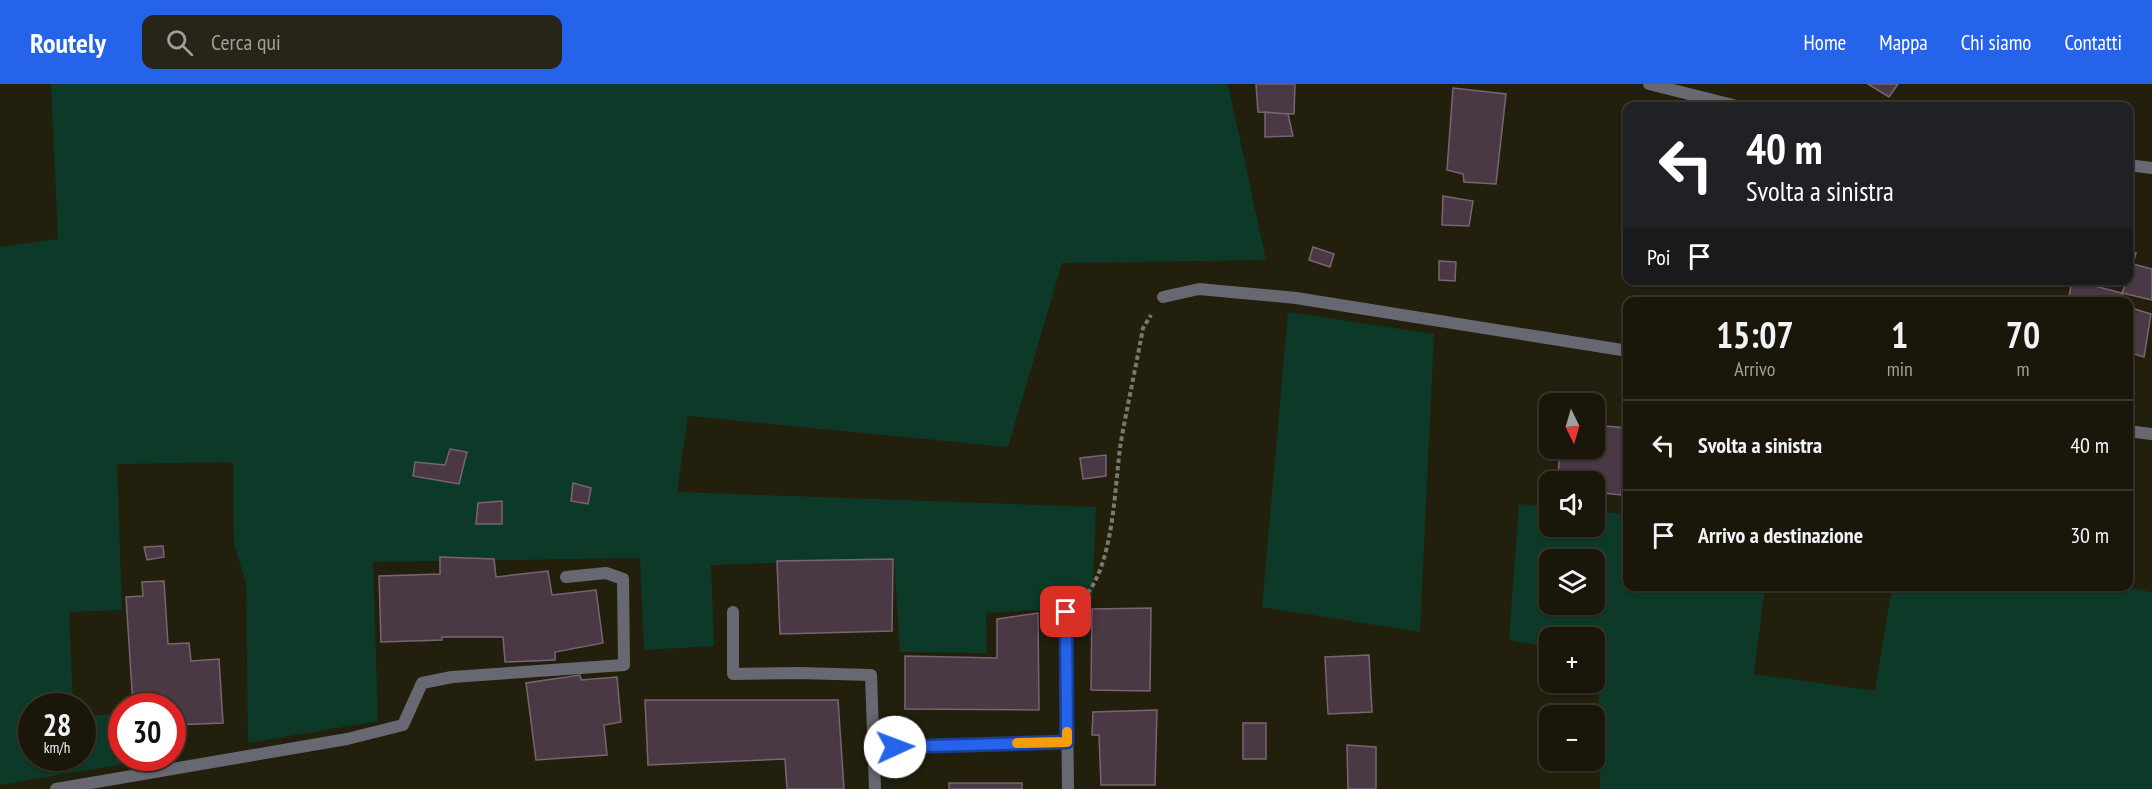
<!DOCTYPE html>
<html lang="it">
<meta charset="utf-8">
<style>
:root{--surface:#1a170a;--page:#272418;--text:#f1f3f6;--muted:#9f9f9c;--line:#38362b;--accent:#2563eb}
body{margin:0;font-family:"PT Sans Narrow",sans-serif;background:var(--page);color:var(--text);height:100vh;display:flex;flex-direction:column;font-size:22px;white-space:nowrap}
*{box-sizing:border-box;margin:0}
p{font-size:20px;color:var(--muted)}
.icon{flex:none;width:33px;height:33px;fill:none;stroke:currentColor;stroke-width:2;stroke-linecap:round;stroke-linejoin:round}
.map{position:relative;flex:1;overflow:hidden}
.drawer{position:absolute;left:1623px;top:213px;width:510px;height:294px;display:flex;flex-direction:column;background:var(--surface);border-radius:12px;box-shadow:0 2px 4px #0004,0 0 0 2px var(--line)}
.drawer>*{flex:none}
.top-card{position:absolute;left:1623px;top:18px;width:510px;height:183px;border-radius:12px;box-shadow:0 2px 4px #0004,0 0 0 2px var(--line);background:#202124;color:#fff;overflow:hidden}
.needle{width:39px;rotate:175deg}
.controls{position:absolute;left:1539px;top:309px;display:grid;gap:12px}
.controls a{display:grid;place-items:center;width:66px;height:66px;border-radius:12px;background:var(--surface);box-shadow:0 2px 4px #0004,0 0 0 2px var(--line);font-size:30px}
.speed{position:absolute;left:18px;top:609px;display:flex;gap:12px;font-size:30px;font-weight:700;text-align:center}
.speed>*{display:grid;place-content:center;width:78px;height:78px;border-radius:50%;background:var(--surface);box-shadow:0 2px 4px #0004,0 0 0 2px var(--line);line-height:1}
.speed small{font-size:15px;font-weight:400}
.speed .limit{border:9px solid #d22;background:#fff;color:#111}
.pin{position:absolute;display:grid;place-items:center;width:51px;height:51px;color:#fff;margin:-26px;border-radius:12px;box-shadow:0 3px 9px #0006}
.me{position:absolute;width:66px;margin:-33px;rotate:88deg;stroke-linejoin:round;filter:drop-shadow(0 0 4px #0008)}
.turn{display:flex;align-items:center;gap:21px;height:126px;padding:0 24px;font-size:27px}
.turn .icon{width:78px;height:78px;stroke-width:2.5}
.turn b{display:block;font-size:42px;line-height:51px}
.then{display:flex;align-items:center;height:57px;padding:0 24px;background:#0003;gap:12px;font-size:22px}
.eta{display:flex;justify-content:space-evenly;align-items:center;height:102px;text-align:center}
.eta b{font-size:36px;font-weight:600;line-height:42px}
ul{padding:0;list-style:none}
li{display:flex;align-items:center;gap:18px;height:90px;padding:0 24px;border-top:2px solid var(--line)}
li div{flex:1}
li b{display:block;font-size:22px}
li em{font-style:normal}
header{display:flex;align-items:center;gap:36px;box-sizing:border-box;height:84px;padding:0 30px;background:var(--accent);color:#fff}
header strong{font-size:28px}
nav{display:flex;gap:33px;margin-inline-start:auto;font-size:21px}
.search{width:420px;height:54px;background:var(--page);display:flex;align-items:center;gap:15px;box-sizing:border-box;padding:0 21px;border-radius:12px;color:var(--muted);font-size:22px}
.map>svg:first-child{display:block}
</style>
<header>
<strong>Routely</strong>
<div class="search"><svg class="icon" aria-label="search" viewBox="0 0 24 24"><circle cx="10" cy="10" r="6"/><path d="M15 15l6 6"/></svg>Cerca qui</div>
<nav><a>Home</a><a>Mappa</a><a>Chi siamo</a><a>Contatti</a></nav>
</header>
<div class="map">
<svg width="2152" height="705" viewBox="0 0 2152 705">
<rect width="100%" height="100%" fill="#231f0d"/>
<!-- green -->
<path fill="#0d3928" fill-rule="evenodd" d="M 51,0 L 1228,0 L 1266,176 L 1062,179 L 1008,363 L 688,332 L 677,408 L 1096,423 L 1092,523 L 986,529 L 987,569 L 900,568 L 894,475 L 711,481 L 714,562 L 644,566 L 640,474 L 373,478 L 378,637 L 248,659 L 246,499 L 234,460 L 233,378 L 117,380 L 122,526 L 69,528 L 73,622 L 32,622 L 32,674 L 82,674 L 83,632 L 121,630 L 122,674 L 130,674 L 130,679 L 0,701 L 0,163 L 58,155 Z
M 1288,228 L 1434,250 L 1420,548 L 1262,523 Z
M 1627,377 L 1628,502 L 1765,503 L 1754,590 L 1875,607 L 1892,503 L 2119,502 L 2152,508 L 2152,705 L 1600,705 L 1598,571 L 1595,570 L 1594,554 L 1550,554 L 1549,563 L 1509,556 L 1519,420 L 1549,423 L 1550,442 L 1594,442 L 1595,427 L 1621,430 ZM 1550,476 L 1594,476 L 1594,520 L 1550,520 Z"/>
<!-- building -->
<path fill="#4a3845" stroke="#796572" stroke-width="1.5" d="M 1256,0 L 1295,0 L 1294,30 L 1258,28 Z
M 1868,0 L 1898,0 L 1889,13 Z
M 1453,4 L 1506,10 L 1496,100 L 1464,98 L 1463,90 L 1447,86 Z
M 1265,28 L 1288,30 L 1293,52 L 1265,53 Z
M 1443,112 L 1473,117 L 1469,142 L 1442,141 Z
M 1313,163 L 1334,170 L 1330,183 L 1309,176 Z
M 2128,167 L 2136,169 L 2133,180 L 2152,185 L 2152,216 L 2122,209 L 2127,196 L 2128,196 L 2131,182 L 2128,181 Z
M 1439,177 L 1456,178 L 1455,197 L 1439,196 Z
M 2072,196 L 2122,209 L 2124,218 L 2068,218 Z
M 2128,223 L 2151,230 L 2144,273 L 2128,268 Z
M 1594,341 L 1628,344 L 1621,411 L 1594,408 L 1594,398 L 1557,396 L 1561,364 L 1594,364 Z
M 450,365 L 467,368 L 459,400 L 413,392 L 415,378 L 445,381 Z
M 1106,371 L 1106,392 L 1083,395 L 1080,374 Z
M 573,399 L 591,404 L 588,420 L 571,417 Z
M 502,417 L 502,440 L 476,440 L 478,419 Z
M 163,462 L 164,473 L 147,476 L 144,463 Z
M 440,473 L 494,475 L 496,493 L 548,487 L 552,511 L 596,506 L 603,559 L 555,568 L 555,576 L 505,578 L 503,553 L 442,553 L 442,556 L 381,558 L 379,492 L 440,490 Z
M 893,475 L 892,547 L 780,550 L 777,477 Z
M 164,497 L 168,560 L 189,559 L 191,577 L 219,575 L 223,639 L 173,641 L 171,621 L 133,622 L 126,513 L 143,512 L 142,498 Z
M 1151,524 L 1150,607 L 1091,606 L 1092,525 Z
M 1038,529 L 1039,626 L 905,625 L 905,572 L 997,574 L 997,535 Z
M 1369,571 L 1372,628 L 1328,630 L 1325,573 Z
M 580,591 L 581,596 L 617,593 L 621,638 L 604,641 L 607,671 L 536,676 L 526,599 Z
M 645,616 L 838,616 L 844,705 L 787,705 L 785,675 L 648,681 Z
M 1157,626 L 1155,701 L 1101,701 L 1099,651 L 1092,651 L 1093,628 Z
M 1243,639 L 1266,639 L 1266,675 L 1243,675 Z
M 1347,661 L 1376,663 L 1376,705 L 1348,705 Z
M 949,699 L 1022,699 L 1022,705 L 949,705 Z"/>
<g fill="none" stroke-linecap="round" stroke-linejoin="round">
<!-- path -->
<path stroke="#7c796a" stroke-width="4" stroke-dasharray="4.5 3" stroke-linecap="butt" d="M 1083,515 C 1115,480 1114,403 1121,357 C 1128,319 1136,282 1143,244 L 1151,231"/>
<!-- lane -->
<path stroke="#686872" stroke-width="12" d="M 56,705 L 347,655 L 403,641 L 422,599 L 452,593 L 624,581 L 623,495 L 606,489 L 566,493"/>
<!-- street -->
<path stroke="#686872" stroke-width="12" d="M 1649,0 L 1737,22
M 2128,81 L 2152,84
M 1163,213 L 1199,205 L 1296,214 L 1628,267
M 2128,347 L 2152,350
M 733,528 L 733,590 L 799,589 L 871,591 L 875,705
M 1066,528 L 1068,705
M 873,664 L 1067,658"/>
</g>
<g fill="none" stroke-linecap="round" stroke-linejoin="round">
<defs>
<path id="route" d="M 895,663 L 1067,658 L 1066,528"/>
</defs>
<!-- route casing -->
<use href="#route" stroke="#184099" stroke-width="15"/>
<!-- route -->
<use href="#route" stroke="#2563eb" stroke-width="10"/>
<!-- slow -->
<path stroke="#f59e0b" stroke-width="10" d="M 1017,659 L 1067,658 L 1067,648"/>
</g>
</svg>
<div class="controls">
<a><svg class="needle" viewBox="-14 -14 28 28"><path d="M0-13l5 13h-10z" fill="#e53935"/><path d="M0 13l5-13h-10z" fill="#9f9f9c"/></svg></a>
<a><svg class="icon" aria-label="sound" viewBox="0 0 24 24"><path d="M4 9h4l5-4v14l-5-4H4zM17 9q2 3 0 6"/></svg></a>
<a><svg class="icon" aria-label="layers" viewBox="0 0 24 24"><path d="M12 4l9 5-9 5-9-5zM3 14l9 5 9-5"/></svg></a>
<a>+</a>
<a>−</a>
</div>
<div class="speed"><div>28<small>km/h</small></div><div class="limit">30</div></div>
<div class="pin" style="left:1066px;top:528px;background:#d93025"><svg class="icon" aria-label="arrive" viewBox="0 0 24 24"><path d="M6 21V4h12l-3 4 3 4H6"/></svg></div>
<svg class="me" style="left:895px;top:663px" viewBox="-20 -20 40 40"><circle r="19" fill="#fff"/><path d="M0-13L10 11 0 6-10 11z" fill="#2563eb"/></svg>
<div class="top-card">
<div class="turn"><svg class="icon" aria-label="left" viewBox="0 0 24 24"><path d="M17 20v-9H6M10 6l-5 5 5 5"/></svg><div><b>40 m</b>Svolta a sinistra</div></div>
<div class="then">Poi<svg class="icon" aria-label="arrive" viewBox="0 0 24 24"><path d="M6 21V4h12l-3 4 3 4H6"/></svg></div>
</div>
<section class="drawer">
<div class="eta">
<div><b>15:07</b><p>Arrivo</p></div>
<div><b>1</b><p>min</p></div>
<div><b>70</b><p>m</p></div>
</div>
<ul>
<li><svg class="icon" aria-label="left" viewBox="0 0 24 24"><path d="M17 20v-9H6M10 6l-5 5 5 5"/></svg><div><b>Svolta a sinistra</b></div><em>40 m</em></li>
<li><svg class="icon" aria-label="arrive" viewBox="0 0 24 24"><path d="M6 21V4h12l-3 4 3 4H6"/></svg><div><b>Arrivo a destinazione</b></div><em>30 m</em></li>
</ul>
</section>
</div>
